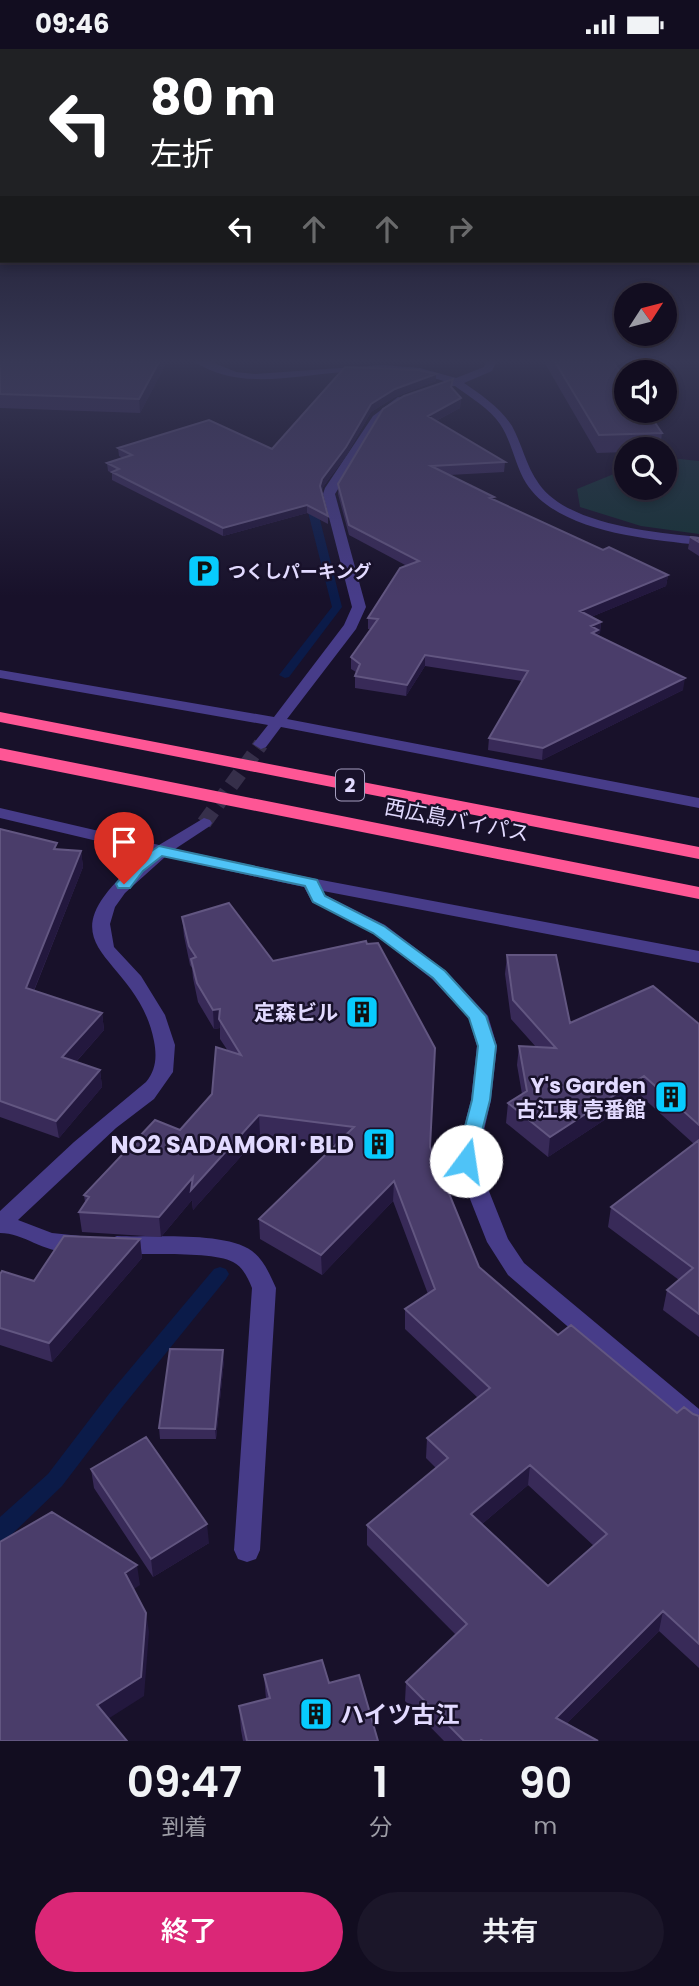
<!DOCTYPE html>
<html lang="ja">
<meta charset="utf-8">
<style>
:root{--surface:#120d20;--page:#1b1629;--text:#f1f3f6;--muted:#9c9ca5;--line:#312d3e;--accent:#db2777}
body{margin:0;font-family:Poppins,"Noto Sans JP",sans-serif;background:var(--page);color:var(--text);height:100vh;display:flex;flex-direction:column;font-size:26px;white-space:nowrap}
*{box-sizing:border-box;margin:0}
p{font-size:23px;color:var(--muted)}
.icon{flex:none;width:38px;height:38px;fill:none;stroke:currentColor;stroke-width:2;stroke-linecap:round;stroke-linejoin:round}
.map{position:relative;height:1692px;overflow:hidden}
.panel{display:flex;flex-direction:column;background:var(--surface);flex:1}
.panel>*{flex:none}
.hud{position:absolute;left:0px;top:0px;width:700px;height:214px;box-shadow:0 4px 10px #0003,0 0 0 2px var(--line);background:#202124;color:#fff;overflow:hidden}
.needle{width:46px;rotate:54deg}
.controls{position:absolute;left:614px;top:234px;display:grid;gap:14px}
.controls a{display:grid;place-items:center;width:63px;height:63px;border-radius:50%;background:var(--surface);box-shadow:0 4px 10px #0003,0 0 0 2px var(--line);font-size:35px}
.pin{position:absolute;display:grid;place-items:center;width:60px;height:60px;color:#fff;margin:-72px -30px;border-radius:50% 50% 50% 0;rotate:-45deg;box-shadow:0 0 7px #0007}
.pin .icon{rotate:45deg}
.me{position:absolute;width:77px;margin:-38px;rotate:14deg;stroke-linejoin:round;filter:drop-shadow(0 0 5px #0008)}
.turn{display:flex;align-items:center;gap:24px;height:147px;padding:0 35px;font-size:32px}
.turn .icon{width:91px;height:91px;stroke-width:2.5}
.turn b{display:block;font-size:49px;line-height:60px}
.lanes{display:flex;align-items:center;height:66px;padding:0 35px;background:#0003;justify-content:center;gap:35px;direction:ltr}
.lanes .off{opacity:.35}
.eta{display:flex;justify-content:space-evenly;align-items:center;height:119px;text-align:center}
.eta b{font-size:42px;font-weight:600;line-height:49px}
.action{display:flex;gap:14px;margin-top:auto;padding:14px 35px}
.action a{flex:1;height:80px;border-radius:42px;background:var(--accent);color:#fff;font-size:28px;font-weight:600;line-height:80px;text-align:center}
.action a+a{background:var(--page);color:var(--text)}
.status{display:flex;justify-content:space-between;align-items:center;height:49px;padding:0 35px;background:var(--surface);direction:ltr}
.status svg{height:19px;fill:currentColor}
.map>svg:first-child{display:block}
</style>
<div class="status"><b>09:46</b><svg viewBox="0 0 49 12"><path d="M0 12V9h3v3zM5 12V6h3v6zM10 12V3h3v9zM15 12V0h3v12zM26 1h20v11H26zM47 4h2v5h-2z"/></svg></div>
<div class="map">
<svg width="699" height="1692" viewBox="0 0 699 1692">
<rect width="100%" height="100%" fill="#18112a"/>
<!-- green -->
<path fill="#143234" d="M 680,410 L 699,412 L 699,485 L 641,477 L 580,458 L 577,440 L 626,420 L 626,439 L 665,439 L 665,413 Z"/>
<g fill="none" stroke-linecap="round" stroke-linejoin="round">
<!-- stream -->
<path fill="#0b1b49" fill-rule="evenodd" d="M 310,448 L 315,451 L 342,558 L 289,628 L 285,629 L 279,626 L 332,558 L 305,451 Z
M 220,1218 L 226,1220 L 229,1225 L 226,1230 L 123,1357 L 62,1437 L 8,1489 L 0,1492 L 0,1468 L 48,1425 L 109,1345 L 214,1220 Z"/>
<!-- minor-tunnel -->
<path stroke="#362f4a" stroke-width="15" stroke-dasharray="15 8" stroke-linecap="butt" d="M 204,774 L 261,695"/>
<!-- minor -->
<path fill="#473c89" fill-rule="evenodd" d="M 192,311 L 207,311 L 236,323 L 255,325 L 383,316 L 420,319 L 456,329 L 484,318 L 487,311 L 497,311 L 492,322 L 464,334 C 480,345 501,359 512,377 C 522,395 526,417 539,435 C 568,476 653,483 699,488 L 699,496 C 647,490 557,483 526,434 C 515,416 512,393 500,375 C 490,360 470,348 455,337 L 445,338 L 444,336 L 447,333 C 414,322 380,320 345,323 C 294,326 238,343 192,311 Z
M 398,348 L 407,350 L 381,371 L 335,445 L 366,558 L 356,580 L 287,670 L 699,749 L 699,759 L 281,678 L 266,698 L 261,700 L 253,695 L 268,676 L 0,629 L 0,621 L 274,668 L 344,576 L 352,558 L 323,445 L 325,439 L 373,367 Z
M 0,759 L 159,796 L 204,769 L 210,771 L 212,774 L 210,777 L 175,800 L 311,829 L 699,902 L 699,914 L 323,842 L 325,846 L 385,876 L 446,922 L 488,967 L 497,997 L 491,1051 L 477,1112 L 508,1190 L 524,1214 L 699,1360 L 699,1386 L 690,1383 L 508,1226 L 487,1193 L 455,1112 L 471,1051 L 477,997 L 469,969 L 432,930 L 373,884 L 312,853 L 304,838 L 165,808 L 125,844 L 115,858 L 110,875 L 114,898 L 141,927 L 165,966 L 175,996 L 173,1023 L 154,1050 L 116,1079 L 18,1171 L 52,1184 L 90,1188 L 93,1194 L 90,1200 C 51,1213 29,1184 0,1184 L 0,1162 L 74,1093 L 146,1033 C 156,1021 157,1008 154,992 C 136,899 28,902 148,804 L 0,769 Z
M 117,1187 C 152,1189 224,1182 252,1202 C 264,1211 270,1226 276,1239 L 260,1501 L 256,1510 L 247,1513 L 238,1510 L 234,1501 L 252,1239 C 248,1229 243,1218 233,1213 C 212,1202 144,1206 117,1205 L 109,1202 L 106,1196 L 109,1190 Z"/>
<!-- motorway -->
<path fill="#fe5695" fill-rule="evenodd" d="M 0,663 L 699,798 L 699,810 L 0,673 Z
M 0,699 L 699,838 L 699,850 L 0,711 Z"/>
</g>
<!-- wall -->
<path fill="#382a58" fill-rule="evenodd" d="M 0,311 L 168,311 L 140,364 L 0,359 Z
M 543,311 L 612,311 L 662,384 L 660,401 L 626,401 L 626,403 L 597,404 Z
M 436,325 L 436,332 L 395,348 L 371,363 L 346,407 L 323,438 L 322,442 L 328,467 L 328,475 L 307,464 L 223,487 L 112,431 L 112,424 L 108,422 L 107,414 L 123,409 L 119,407 L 118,399 L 272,400 Z
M 452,340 L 461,349 L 460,359 L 436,372 L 505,413 L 504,423 L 449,426 L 494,448 L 493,450 L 603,501 L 668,526 L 666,537 L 591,568 L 601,573 L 600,584 L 597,586 L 683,641 L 542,711 L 488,701 L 489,689 L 522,632 L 425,617 L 406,647 L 355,639 L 355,627 L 356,623 L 351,620 L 351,608 L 371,580 L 368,580 L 368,569 L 407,517 L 349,486 L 338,445 L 338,435 Z
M 690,488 L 699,489 L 699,507 L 688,500 Z
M 0,780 L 58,800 L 81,802 L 83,818 L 34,942 L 102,964 L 104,981 L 76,1013 L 100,1021 L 102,1038 L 59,1089 L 0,1068 Z
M 182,868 L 273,912 L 430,1098 L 479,1218 L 558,1286 L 677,1364 L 699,1367 L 699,1619 L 659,1582 L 567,1674 L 598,1692 L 444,1692 L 405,1652 L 406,1633 L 456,1586 L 367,1496 L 367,1476 L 436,1419 L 426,1409 L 427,1389 L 478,1349 L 405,1280 L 405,1260 L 428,1245 L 393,1152 L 322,1226 L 260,1190 L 259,1170 L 336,1096 L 260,1086 L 193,1161 L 192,1151 L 161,1188 L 82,1183 L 79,1163 L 85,1153 L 84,1146 L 180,1081 L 212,1045 L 228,1002 L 220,990 L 220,979 L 214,980 L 198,953 L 193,929 L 192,919 L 190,916 L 184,887 ZM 528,1436 L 594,1497 L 548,1537 L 482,1475 Z
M 507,906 L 570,974 L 699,975 L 699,1288 L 663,1261 L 667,1241 L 679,1231 L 608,1178 L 611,1158 L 694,1095 L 641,1047 L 548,1108 L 506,1074 L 508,1054 L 522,1045 L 517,1016 L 519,997 L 536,998 L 511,970 L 505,925 Z
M 140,1190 L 142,1209 L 52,1313 L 0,1296 L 0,1225 L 34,1232 Z
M 224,1311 L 216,1390 L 160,1390 L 159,1379 Z
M 91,1420 L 209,1494 L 153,1528 L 94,1439 Z
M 264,1626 L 329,1634 L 378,1692 L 243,1692 L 241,1681 L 239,1657 L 266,1650 Z"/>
<!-- shaded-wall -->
<path fill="#23183e" d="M 160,311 L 168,311 L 140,364 L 139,350 Z
M 436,325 L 436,332 L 395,348 L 371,363 L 346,407 L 323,438 L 320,446 L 320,437 L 322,430 L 371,355 L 395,340 Z
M 461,349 L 460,359 L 428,376 L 428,367 Z
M 307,456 L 307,464 L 223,487 L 223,479 Z
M 668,526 L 666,537 L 579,573 L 580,562 Z
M 601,573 L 600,584 L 598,585 L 597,592 L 590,595 L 591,577 Z
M 425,606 L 425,617 L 406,647 L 407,636 Z
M 685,629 L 683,641 L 542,711 L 543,699 Z
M 81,802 L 83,818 L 28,956 L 26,939 Z
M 220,960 L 220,979 L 214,980 L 213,961 Z
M 102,964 L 104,981 L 65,1025 L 62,1008 Z
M 100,1021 L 102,1038 L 59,1089 L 56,1072 Z
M 644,1027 L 641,1047 L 548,1108 L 550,1088 Z
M 259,1066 L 260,1086 L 193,1161 L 192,1151 L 161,1188 L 159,1168 L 193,1128 Z
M 394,1132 L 393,1152 L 322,1226 L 321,1206 Z
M 140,1190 L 142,1209 L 52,1313 L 49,1294 Z
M 223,1301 L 224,1311 L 216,1390 L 215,1380 Z
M 530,1416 L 528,1436 L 470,1485 L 471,1465 Z
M 207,1475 L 209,1494 L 153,1528 L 151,1510 Z
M 137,1516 L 140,1536 L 128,1544 L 125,1524 Z
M 663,1562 L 659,1582 L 553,1688 L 556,1669 Z
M 146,1564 L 149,1583 L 144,1647 L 100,1675 L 97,1656 Z"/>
<!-- building -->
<path fill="#4a3d6a" stroke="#625681" stroke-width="2" fill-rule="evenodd" d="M 0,311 L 160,311 L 139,350 L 0,345 Z
M 554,311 L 612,311 L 626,332 L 626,362 L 647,362 L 662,384 L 599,386 Z
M 345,318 L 418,321 L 436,325 L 395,340 L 371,355 L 346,398 L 322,430 L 320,437 L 328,467 L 307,456 L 223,479 L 112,423 L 119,420 L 107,414 L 132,406 L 118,399 L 209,371 L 272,400 Z
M 453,330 L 451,338 L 461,349 L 428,367 L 505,413 L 431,417 L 494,448 L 490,449 L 603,501 L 609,498 L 668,526 L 580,562 L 601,573 L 591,577 L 598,581 L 592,584 L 685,629 L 543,699 L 489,689 L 528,622 L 425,606 L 407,636 L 355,627 L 360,615 L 351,608 L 378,570 L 368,569 L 400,519 L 419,512 L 349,476 L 338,435 L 383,360 L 404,347 Z
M 690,488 L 699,489 L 699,493 Z
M 0,780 L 57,794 L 54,800 L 81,802 L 26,939 L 102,964 L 62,1008 L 100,1021 L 56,1072 L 0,1052 Z
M 229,854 L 273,912 L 366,892 L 367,895 L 378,894 L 435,999 L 430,1098 L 479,1218 L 558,1286 L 571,1276 L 677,1364 L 684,1358 L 693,1365 L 699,1367 L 699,1595 L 663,1562 L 556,1669 L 598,1692 L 483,1692 L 481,1691 L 480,1692 L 464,1692 L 406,1633 L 467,1575 L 367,1476 L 448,1409 L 427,1389 L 490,1339 L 405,1260 L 435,1240 L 394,1132 L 321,1206 L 259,1170 L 354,1078 L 259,1066 L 191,1141 L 193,1128 L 159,1168 L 79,1163 L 89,1148 L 84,1146 L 155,1071 L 180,1081 L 212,1045 L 216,998 L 241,1006 L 219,970 L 220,960 L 213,961 L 197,934 L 191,910 L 196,908 L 189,897 L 182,868 ZM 530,1416 L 607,1485 L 548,1537 L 471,1465 Z
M 507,906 L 556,906 L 570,974 L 653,937 L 699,975 L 699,1076 L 644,1027 L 550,1088 L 508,1054 L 527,1042 L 519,997 L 556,999 L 513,951 Z
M 699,1091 L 699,1265 L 667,1241 L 693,1219 L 611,1158 Z
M 64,1187 L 140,1190 L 49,1294 L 0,1279 L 0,1225 L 2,1222 L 34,1232 Z
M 170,1300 L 223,1301 L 215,1380 L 159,1379 Z
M 146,1388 L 207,1475 L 151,1510 L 91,1420 Z
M 52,1463 L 137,1516 L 125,1524 L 146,1564 L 141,1628 L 97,1656 L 127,1692 L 0,1692 L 0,1493 Z
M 322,1611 L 329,1634 L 359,1626 L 378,1692 L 247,1692 L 239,1657 L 270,1649 L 264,1626 Z"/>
<!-- sky -->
<linearGradient id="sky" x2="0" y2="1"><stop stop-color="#0d0917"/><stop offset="0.57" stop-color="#373855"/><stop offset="1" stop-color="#373855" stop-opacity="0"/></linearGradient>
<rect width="699" height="548" fill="url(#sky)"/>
<!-- route -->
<path fill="#4fc3f7" stroke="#337fa1" stroke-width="2" d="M 159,797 L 317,831 L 325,847 L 384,877 L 445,922 L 486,967 L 496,997 L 490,1051 L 473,1117 L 459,1117 L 456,1112 L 472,1051 L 478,997 L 469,969 L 433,929 L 373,884 L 313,853 L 305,837 L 162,807 L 143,822 L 130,839 L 118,839 L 116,835 L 132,815 Z"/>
<!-- icons -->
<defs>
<symbol id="parking-square" viewBox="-11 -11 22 22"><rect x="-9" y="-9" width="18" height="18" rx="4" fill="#07cbfe" stroke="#18112a"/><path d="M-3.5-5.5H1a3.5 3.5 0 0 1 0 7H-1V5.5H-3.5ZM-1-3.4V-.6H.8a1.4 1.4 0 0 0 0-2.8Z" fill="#111"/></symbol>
<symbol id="building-square" viewBox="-11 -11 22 22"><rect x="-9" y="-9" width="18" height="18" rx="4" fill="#07cbfe" stroke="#18112a"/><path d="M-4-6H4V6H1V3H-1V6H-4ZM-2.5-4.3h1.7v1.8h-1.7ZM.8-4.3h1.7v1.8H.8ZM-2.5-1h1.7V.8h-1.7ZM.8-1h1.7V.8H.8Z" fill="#111"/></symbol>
</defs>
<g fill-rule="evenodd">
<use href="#parking-square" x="185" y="503" width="38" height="38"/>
<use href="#building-square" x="343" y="944" width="38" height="38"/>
<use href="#building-square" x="652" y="1029" width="38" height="38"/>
<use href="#building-square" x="360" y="1076" width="38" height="38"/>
<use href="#building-square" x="297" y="1646" width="38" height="38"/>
</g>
<g text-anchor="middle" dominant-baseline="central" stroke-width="5" stroke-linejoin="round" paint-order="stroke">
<!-- far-poi labels -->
<g font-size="18" font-weight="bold" fill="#e2daff" stroke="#18112a" text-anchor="start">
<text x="228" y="522">つくしパーキング</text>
</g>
<!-- shield labels -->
<rect fill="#18112a" stroke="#a59ebf" stroke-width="2" x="336" y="720.5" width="28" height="31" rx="5"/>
<g font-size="19" font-weight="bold" fill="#e2daff">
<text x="350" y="736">2</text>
</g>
<!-- street labels -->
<g font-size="21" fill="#e2daff" stroke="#18112a">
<text transform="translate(457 771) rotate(11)">西広島バイパス</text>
</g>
<!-- poi labels -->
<g font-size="21" font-weight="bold" fill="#e2daff" stroke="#18112a" text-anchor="end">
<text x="338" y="963">定森ビル</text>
<text x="646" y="1036">Y's Garden<tspan x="646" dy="24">古江東 壱番館</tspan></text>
</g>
<!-- near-poi labels -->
<g font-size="24" font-weight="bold" fill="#e2daff" stroke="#18112a" text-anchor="end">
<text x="354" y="1095">NO2 SADAMORI･BLD</text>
<text x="340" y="1665" text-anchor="start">ハイツ古江</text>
</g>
</g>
</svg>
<div class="controls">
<a><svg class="needle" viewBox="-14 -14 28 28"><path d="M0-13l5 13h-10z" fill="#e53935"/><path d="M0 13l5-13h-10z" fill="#9c9ca5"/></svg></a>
<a><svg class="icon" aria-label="sound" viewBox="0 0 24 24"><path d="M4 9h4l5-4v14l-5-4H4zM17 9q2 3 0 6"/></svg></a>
<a><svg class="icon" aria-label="search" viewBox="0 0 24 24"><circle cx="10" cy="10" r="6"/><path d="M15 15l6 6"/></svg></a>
</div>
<div class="pin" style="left:124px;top:835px;background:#d93025"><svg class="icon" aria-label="arrive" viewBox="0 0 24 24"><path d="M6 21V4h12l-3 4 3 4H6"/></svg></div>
<svg class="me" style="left:466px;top:1112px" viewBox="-20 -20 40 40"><circle r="19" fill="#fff"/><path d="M0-13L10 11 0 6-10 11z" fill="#4fc3f7"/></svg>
<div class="hud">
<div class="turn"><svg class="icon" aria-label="left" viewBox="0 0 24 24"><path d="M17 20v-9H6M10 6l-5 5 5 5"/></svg><div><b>80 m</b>左折</div></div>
<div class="lanes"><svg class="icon" aria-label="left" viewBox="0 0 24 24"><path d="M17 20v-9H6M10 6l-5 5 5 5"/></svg><svg class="icon off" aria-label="ahead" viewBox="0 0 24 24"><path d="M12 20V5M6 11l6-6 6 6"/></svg><svg class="icon off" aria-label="ahead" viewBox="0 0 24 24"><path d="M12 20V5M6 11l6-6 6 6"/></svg><svg class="icon off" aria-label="right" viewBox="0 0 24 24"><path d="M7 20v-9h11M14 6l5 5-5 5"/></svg></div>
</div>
</div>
<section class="panel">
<div class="eta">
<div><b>09:47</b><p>到着</p></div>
<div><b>1</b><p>分</p></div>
<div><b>90</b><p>m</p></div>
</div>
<div class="action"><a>終了</a><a>共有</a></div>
</section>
